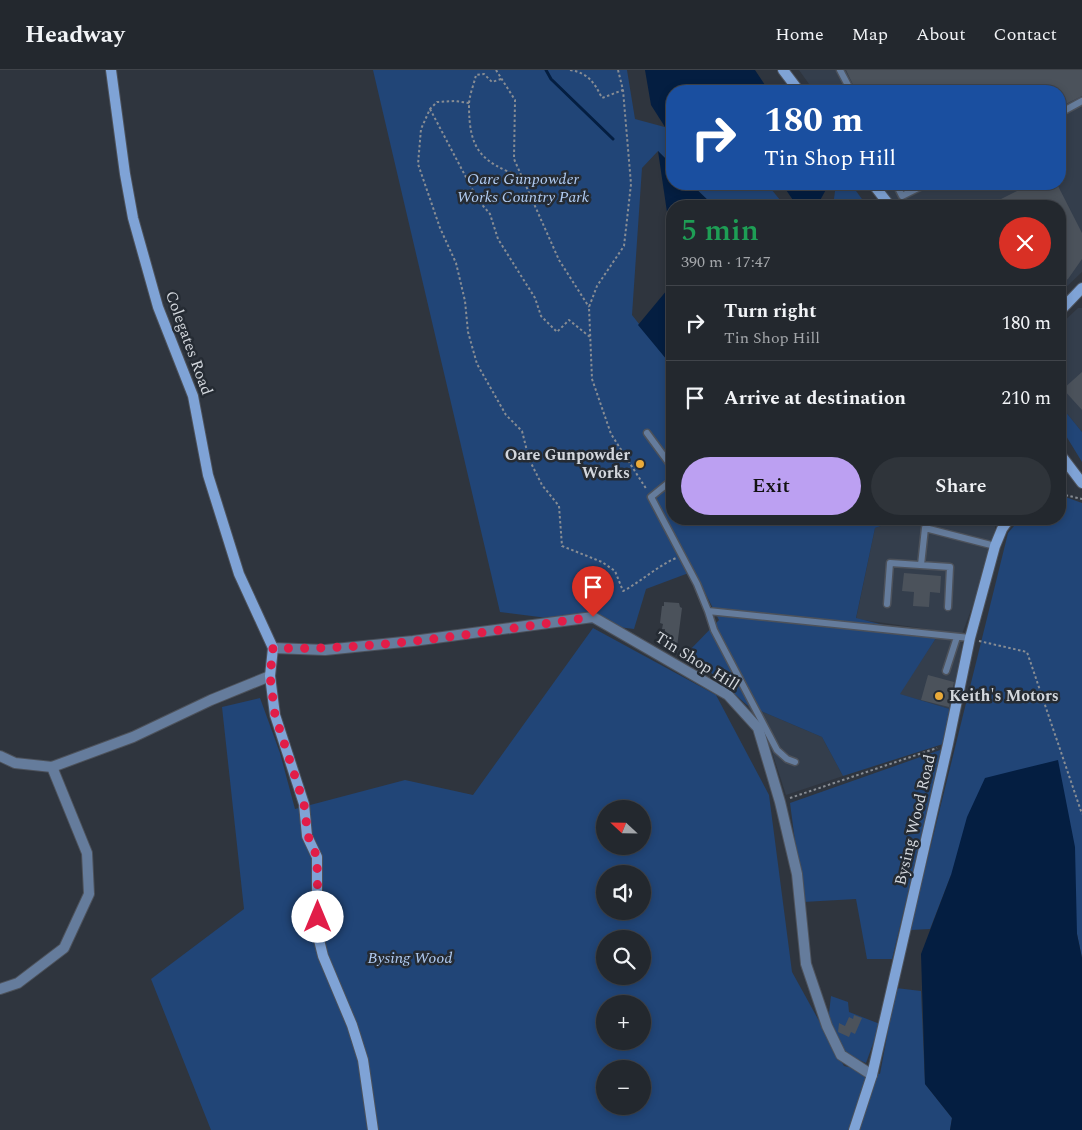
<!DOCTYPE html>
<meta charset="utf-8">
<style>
:root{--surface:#23282e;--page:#2f343a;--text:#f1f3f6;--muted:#a3a6aa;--line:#40444a;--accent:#bca0f2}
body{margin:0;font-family:Spectral,serif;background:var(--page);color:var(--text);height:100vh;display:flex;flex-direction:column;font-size:19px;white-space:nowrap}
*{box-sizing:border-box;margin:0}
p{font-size:16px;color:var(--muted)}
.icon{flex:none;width:28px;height:28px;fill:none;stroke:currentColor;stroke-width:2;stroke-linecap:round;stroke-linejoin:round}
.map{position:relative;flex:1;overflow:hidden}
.sheet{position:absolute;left:666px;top:130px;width:400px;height:325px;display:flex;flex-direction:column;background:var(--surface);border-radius:20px;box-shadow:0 2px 8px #0003,0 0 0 1px var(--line)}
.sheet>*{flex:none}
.banner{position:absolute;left:666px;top:15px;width:400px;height:105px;border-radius:20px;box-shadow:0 2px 8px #0003,0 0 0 1px var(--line);background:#1a4fa0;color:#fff;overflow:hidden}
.needle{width:32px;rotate:292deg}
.tools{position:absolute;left:596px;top:730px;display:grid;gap:10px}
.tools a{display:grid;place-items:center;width:55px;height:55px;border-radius:50%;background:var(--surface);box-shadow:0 2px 8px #0003,0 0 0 1px var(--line);font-size:25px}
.pin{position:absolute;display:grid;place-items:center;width:42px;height:42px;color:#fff;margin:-51px -21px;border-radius:50% 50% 50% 0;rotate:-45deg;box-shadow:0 0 5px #0007}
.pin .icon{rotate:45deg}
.me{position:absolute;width:55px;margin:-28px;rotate:0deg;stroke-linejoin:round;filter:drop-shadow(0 0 4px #0008)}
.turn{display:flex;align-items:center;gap:18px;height:105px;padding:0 15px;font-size:22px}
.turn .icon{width:65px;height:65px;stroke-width:2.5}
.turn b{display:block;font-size:35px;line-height:42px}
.round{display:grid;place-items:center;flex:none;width:52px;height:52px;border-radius:26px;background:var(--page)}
.overview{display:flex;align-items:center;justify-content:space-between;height:85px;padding:0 15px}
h1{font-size:30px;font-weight:600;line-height:38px;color:#1e9e55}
.button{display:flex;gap:10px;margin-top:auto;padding:10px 15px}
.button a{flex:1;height:58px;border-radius:30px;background:var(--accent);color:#111;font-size:20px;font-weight:600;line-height:58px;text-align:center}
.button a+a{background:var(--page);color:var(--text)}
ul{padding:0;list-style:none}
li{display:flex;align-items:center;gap:15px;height:75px;padding:0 15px;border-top:1px solid var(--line)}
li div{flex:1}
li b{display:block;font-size:19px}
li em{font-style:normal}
header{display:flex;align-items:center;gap:30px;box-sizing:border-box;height:70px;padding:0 25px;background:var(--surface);border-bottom:1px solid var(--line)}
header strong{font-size:24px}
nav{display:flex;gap:28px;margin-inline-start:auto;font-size:18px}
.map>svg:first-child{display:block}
</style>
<header>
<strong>Headway</strong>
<nav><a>Home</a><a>Map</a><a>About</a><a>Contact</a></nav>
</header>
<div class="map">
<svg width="1082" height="1060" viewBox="0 0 1082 1060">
<rect width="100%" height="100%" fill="#2f353e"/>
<!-- built -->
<path fill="#343e4c" d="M 799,0 L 1082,0 L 1082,202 L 1060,223 L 1060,136 L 896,136 L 880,114 L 1060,114 L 1060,21 L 814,21 Z
M 1078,238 L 1082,238 L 1082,362 L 1060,335 L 1060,255 Z
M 900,449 L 962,449 L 995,453 L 995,476 L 962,564 L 856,549 L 875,458 Z
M 936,568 L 962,570 L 959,610 L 953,640 L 899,624 Z
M 747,635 L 822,667 L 843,706 L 786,725 L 772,682 Z"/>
<!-- green -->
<path fill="#214577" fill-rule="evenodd" d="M 373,0 L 627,0 L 635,49 L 672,59 L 672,95 L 658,81 L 642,98 L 632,245 L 672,296 L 672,449 L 900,449 L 875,458 L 856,548 L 936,568 L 900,624 L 953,640 L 943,674 L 843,706 L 822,667 L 747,635 L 688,582 L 719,550 L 694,501 L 646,519 L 634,559 L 500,542 Z
M 691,114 L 767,114 L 785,136 L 714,136 Z
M 836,114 L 851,114 L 867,136 L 833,136 Z
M 1060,335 L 1082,362 L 1082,392 L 1060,356 Z
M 1060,425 L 1082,433 L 1082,888 L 1077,864 L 951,805 L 930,859 L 910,860 L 1008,463 L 1020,449 L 1060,449 Z
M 593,558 L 716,625 L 769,725 L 792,902 L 844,996 L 880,1004 L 896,918 L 921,921 L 925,1014 L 952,1048 L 950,1060 L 211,1060 L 151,909 L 244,839 L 222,637 L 260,628 L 280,683 L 295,739 L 405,710 L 473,725 ZM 605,739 L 642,739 L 642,776 L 605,776 ZM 605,804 L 642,804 L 642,841 L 605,841 ZM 605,869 L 642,869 L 642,906 L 605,906 ZM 605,934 L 642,934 L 642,971 L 605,971 ZM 605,999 L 642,999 L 642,1036 L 605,1036 Z
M 943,679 L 892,889 L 867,889 L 856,829 L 803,832 L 790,733 Z
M 831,926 L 848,932 L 849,942 L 880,954 L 866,993 L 843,983 L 828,952 Z"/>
<!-- water -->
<path fill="#041e41" d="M 645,0 L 755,0 L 769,21 L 672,21 L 672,68 L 651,35 Z
M 658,81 L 672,95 L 672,114 L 691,114 L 714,136 L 672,136 L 672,176 Z
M 782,114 L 829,114 L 817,136 L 797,136 Z
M 672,214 L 672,296 L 638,255 Z
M 1058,690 L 1075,777 L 1077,864 L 1082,888 L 1082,1060 L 950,1060 L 952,1048 L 925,1014 L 921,884 L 951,805 L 967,747 L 985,708 Z"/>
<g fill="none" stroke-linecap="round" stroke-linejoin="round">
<!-- stream -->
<path stroke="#041e41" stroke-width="3" d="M 546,0 L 551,9 L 613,69"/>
</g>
<!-- building -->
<path fill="#4b525b" d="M 846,0 L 1082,0 L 1082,26 L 1060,37 L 1060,21 L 856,21 Z
M 1031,114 L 1057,114 L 1082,163 L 1082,189 L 1068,209 L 1060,213 L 1060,136 L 987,136 Z
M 1082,302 L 1082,340 L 1063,319 Z
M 904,503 L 941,506 L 940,523 L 930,522 L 929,537 L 913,536 L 914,522 L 902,521 Z
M 664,532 L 679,533 L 680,537 L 682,538 L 677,577 L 664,576 L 665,559 L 662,559 L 663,554 L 660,553 L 662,536 L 664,536 Z
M 928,605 L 954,612 L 949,637 L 921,630 Z
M 854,945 L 862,948 L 855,964 L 851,962 L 849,967 L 838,962 L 839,953 L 845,956 L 849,947 L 853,949 Z"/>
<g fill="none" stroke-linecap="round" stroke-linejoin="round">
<defs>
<path id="lane" d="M 840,0 L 851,21
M 1060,43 L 1082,31
M 896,114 L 902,126 L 926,114
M 647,363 L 672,397
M 672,410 L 651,427 L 697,514 L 708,541 L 970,568
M 921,495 L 925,458 L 995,476
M 887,534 L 890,493 L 950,497 L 948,537
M 708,541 L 714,560 L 777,680 L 787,689 L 795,692
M 946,601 L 957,567"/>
<path id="street" d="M 273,578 L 325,580 L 413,571 L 593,547 L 728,625 L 758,658 L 780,732 L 797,804 L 806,894 L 827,956 L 841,985 L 872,1005
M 0,686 L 15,693 L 52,697 L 133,667 L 211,630 L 270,606
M 0,919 L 18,913 L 64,878 L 89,824 L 87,783 L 52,697"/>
<path id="secondary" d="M 111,0 L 125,104 L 133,148 L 158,237 L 193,326 L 208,405 L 239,504 L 273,578 L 270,606 L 275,645 L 304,734 L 307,766 L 317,787 L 317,862 L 323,886 L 352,955 L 363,990 L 373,1060
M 783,0 L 799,21
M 873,114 L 890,136
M 1060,241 L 1082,218
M 1060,384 L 1082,413
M 854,1060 L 872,1005 L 948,674 L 970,568 L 995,476 L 1002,459 L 1009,449"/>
</defs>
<!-- lane casing -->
<use href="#lane" stroke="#4d525b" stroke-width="9"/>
<!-- street casing -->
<use href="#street" stroke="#4d525b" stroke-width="12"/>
<!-- secondary casing -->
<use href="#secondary" stroke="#4d525b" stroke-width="12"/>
<!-- path -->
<path stroke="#888d94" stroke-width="2" stroke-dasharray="2.5 2.5" stroke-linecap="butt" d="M 496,0 L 515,30 L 514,89 L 559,190 L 589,237
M 570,0 C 588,3 594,12 602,28 L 623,20
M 618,0 L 623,20 L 631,114 L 624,176 L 597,216 L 589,237 L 592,309 L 611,364 L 647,420
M 501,9 L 492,12 L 484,4 L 476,5 C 474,14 469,26 469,35 C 469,80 481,92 522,107
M 469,33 L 455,31 L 437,32 L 430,39 L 421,59 L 418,94 L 440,158 L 456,193 L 465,231 L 468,262 L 477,294 L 506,345 L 522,361 L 529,389 L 542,415 L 559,436 L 562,476 L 602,492 L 615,501 L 623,521 C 642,511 656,497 676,488
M 430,39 L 478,130 L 490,144 L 498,169 L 535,228 L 541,246 L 557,262 L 569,250 L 590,267
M 1060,417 L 1065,425 L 1082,429
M 979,571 L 1027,582 L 1082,744
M 790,728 L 937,678"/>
<!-- lane -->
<use href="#lane" stroke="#657c9c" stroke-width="6"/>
<!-- street -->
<use href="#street" stroke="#657c9c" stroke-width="10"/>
<!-- secondary -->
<use href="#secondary" stroke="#7fa3d6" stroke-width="10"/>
</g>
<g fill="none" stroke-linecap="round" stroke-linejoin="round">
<!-- route -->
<path stroke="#e11d48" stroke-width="9" stroke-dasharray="0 16.2" d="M 318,847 L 317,787 L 308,766 L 304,734 L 275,645 L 270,606 L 273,578 C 380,581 487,561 593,547"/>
</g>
<!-- markers -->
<g fill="#eaaa39" stroke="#252b33" stroke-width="2">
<circle cx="640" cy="394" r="5"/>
<circle cx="939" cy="626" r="5"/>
</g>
<g text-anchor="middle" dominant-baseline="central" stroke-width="5" stroke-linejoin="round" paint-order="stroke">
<!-- park labels -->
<g font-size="16" font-style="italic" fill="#b1ccf3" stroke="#252b33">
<text x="523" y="109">Oare Gunpowder<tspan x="523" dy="18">Works Country Park</tspan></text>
<text x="410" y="888">Bysing Wood</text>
</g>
<!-- street labels -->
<g font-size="16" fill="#d3d7dd" stroke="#252b33">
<text transform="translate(189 273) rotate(70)">Colegates Road</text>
<text transform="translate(697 591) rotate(32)">Tin Shop Hill</text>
<text transform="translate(915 750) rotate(-77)">Bysing Wood Road</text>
</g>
<!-- poi labels -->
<g font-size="16" font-weight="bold" fill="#d3d7dd" stroke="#252b33" text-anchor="end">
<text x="630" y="385">Oare Gunpowder<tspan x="630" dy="18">Works</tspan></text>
<text x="949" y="626" text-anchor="start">Keith's Motors</text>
</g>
</g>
</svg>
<div class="tools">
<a><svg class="needle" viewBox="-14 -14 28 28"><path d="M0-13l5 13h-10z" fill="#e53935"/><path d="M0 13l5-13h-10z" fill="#a3a6aa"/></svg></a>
<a><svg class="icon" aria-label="sound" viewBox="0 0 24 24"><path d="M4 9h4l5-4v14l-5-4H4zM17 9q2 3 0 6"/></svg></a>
<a><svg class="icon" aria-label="search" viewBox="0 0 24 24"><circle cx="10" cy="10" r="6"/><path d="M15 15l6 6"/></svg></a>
<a>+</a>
<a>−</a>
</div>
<div class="pin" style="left:593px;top:547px;background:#d93025"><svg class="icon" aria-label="arrive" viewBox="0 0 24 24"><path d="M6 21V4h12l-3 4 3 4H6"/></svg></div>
<svg class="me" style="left:318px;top:847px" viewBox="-20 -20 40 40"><circle r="19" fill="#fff"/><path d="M0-13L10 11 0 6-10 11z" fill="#e11d48"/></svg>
<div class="banner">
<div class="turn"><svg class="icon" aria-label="right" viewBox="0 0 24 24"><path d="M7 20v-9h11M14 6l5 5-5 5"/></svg><div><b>180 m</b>Tin Shop Hill</div></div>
</div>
<section class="sheet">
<div class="overview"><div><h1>5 min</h1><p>390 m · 17:47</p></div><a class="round" style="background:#d93025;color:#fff"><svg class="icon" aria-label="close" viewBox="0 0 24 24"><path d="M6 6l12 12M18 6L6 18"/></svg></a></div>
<ul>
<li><svg class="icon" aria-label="right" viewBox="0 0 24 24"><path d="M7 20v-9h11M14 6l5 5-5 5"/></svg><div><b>Turn right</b><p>Tin Shop Hill</p></div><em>180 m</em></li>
<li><svg class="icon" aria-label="arrive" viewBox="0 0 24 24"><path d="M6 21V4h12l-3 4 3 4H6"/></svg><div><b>Arrive at destination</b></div><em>210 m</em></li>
</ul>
<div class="button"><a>Exit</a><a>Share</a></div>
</section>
</div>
